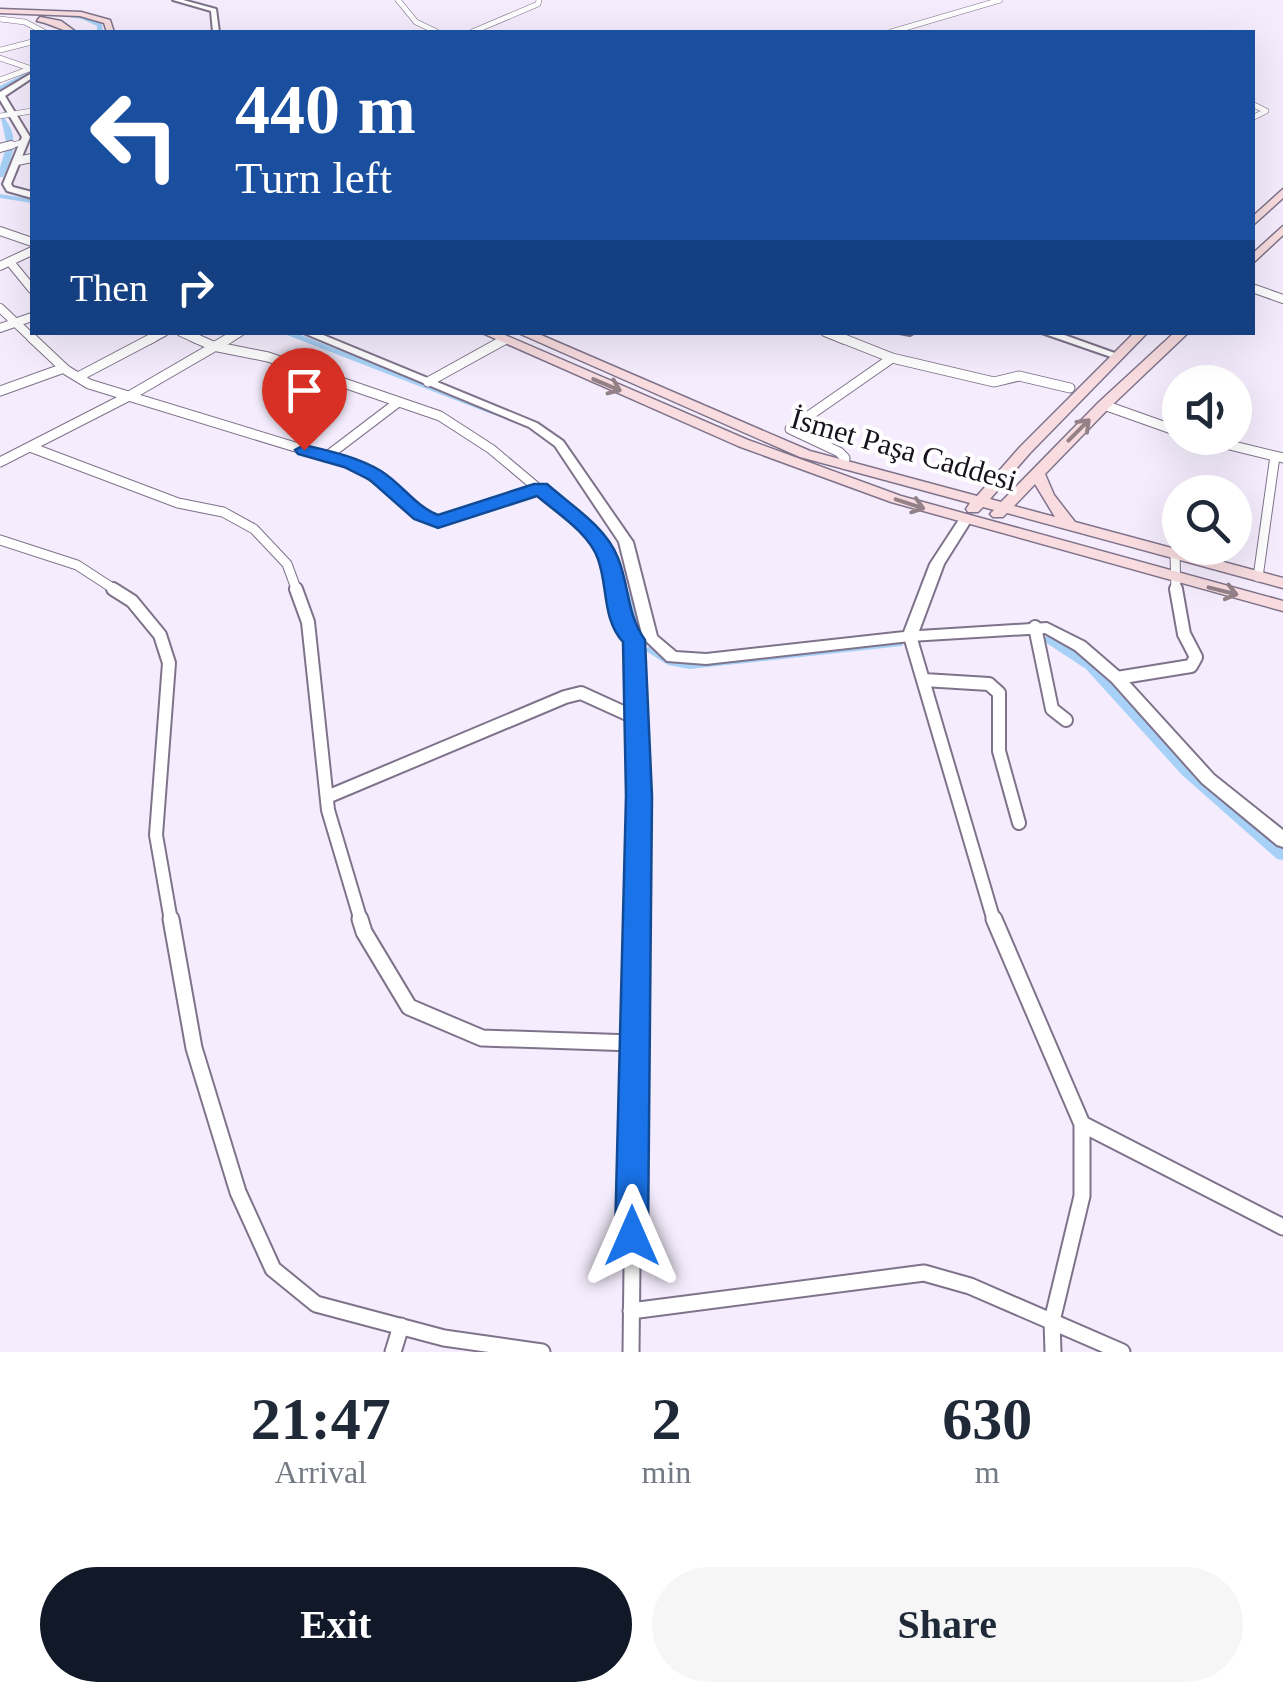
<!DOCTYPE html>
<meta charset="utf-8">
<style>
:root{--surface:#fff;--page:#f6f6f7;--text:#1f2937;--muted:#747a83;--accent:#111827}
body{margin:0;font-family:"Times New Roman",serif;background:var(--page);color:var(--text);height:100vh;display:flex;flex-direction:column;font-size:38px;white-space:nowrap}
*{box-sizing:border-box;margin:0}
p{font-size:32px;color:var(--muted)}
.icon{flex:none;width:55px;height:55px;fill:none;stroke:currentColor;stroke-width:2;stroke-linecap:round;stroke-linejoin:round}
.map{position:relative;height:1352px;overflow:hidden}
.side{display:flex;flex-direction:column;background:var(--surface);flex:1}
.side>*{flex:none}
.banner{position:absolute;left:30px;top:30px;width:1225px;height:305px;border-radius:0px;box-shadow:0 10px 40px #0002;background:#1a4fa0;color:#fff;overflow:hidden}
.tools{position:absolute;left:1162px;top:365px;display:grid;gap:20px}
.tools a{display:grid;place-items:center;width:90px;height:90px;border-radius:50%;background:var(--surface);box-shadow:0 10px 40px #0002;font-size:50px}
.pin{position:absolute;display:grid;place-items:center;width:85px;height:85px;color:#fff;margin:-102px -42px;border-radius:50% 50% 50% 0;rotate:-45deg;box-shadow:0 0 10px #0007}
.pin .icon{rotate:45deg}
.me{position:absolute;width:110px;margin:-55px;rotate:0deg;stroke-linejoin:round;filter:drop-shadow(0 0 8px #0008)}
.turn{display:flex;align-items:center;gap:35px;height:210px;padding:0 40px;font-size:45px}
.turn .icon{width:130px;height:130px;stroke-width:2.5}
.turn b{display:block;font-size:70px;line-height:85px}
.then{display:flex;align-items:center;height:95px;padding:0 40px;background:#0003;gap:20px;font-size:38px}
.eta{display:flex;justify-content:space-evenly;align-items:center;height:170px;text-align:center}
.eta b{font-size:60px;font-weight:600;line-height:70px}
.action{display:flex;gap:20px;margin-top:auto;padding:20px 40px}
.action a{flex:1;height:115px;border-radius:60px;background:var(--accent);color:#fff;font-size:40px;font-weight:600;line-height:115px;text-align:center}
.action a+a{background:var(--page);color:var(--text)}
.map>svg:first-child{display:block}
</style>
<div class="map">
<svg width="1283" height="1352" viewBox="0 0 1283 1352">
<rect width="100%" height="100%" fill="#f5edfd"/>
<g fill="none" stroke-linecap="round" stroke-linejoin="round">
<!-- canal -->
<path fill="#a7d1f7" fill-rule="evenodd" d="M 56,12 L 85,16 L 102,24 L 103,32 L 97,32 L 97,26 L 82,19 L 54,15 Z
M 32,70 L 32,74 L 0,91 L 0,86 Z
M 0,114 C 20,132 15,154 3,177 L 0,177 L 0,167 L 7,145 Z
M 0,194 L 32,199 L 32,203 L 0,198 Z
M 279,332 L 293,332 L 503,413 L 502,415 L 494,415 Z
M 634,589 L 640,593 L 644,629 L 637,633 L 630,629 L 628,593 Z
M 1050,634 L 1096,663 L 1192,767 L 1283,845 L 1283,860 L 1277,859 L 1182,775 L 1086,669 L 1045,642 L 1043,639 Z
M 897,638 L 904,643 L 902,646 L 690,669 L 668,665 L 644,650 L 651,645 L 676,658 L 690,659 Z"/>
<defs>
<path id="minor-far4" d="M 398,0 L 416,22 L 437,32
M 0,19 L 25,22 L 44,32
M 472,32 L 538,4 L 539,0
M 891,32 L 1000,0
M 0,50 L 32,42
M 0,58 L 29,68
M 0,80 L 32,68
M 1252,104 L 1266,111
M 0,116 L 32,111
M 1252,118 L 1266,111
M 1,148 L 24,142"/>
<path id="minor-far3" d="M 0,148 L 11,145
M 17,161 L 32,158
M 0,231 L 32,242
M 10,262 L 32,289
M 0,266 L 32,251
M 1252,288 L 1283,299
M 0,308 L 34,340
M 0,328 L 32,317
M 181,332 L 199,340
M 825,332 L 845,340
M 149,340 L 164,332
M 227,340 L 240,332"/>
<path id="minor-far2" d="M 31,337 L 66,370 L 89,384 L 351,464 C 383,479 405,508 437,522 L 540,489
M 193,337 L 213,346 L 268,357 L 440,416 L 491,449 L 596,537 L 613,591
M 839,337 L 892,358 L 790,429 L 839,452 L 845,458 L 844,464
M 892,358 L 994,382 L 1019,376 L 1070,388
M 78,377 L 154,337
M 428,382 L 504,340
M 0,391 L 64,368
M 1104,405 L 1180,432
M 1201,438 L 1283,458
M 30,447 L 178,503 L 223,512 L 254,529 L 287,564 L 297,591
M 326,457 L 397,403
M 0,462 L 131,395 L 231,337
M 0,540 L 77,565 L 117,591
M 1175,554 L 1176,591
M 1258,577 L 1275,456"/>
<path id="minor-far1" d="M 113,589 L 132,601 L 160,635 L 169,663 L 156,835 L 171,921
M 296,589 L 308,622 L 328,810 L 361,921
M 613,589 L 621,618 L 634,640 L 641,639
M 1035,627 L 1052,709 L 1066,720
M 910,636 L 994,921
M 634,640 L 636,921
M 1117,678 L 1191,666 L 1196,657 L 1184,634 L 1176,589
M 924,680 L 989,684 L 999,693 L 999,751 L 1019,823
M 327,797 L 565,697 L 581,693 L 636,718"/>
<path id="minor" d="M 171,919 L 194,1048 L 238,1192 L 273,1269 L 316,1304 L 444,1338 L 542,1352
M 360,919 L 364,932 L 409,1007 L 482,1038 L 633,1043
M 994,919 L 1082,1124 L 1283,1227
M 631,1311 L 924,1273 L 970,1286 L 1122,1352
M 393,1352 L 401,1326
M 631,1352 L 636,919
M 1053,1352 L 1052,1321 L 1082,1196 L 1082,1124"/>
<path id="tertiary" d="M 173,0 L 183,0 L 216,9 L 219,32 L 213,32 L 211,11 Z
M 32,73 L 32,78 L 5,96 L 30,137 L 11,184 L 13,187 L 32,192 L 32,198 L 7,191 L 3,184 L 22,137 L 0,100 L 0,92 Z
M 301,332 L 316,332 L 537,423 L 563,441 L 633,542 L 657,636 L 676,652 L 706,654 L 904,632 L 930,564 L 960,518 L 970,518 L 971,521 L 944,564 L 919,631 L 1047,623 L 1085,642 L 1122,674 L 1214,775 L 1283,830 L 1283,847 L 1277,845 L 1202,783 L 1112,682 L 1075,650 L 1045,633 L 910,641 L 706,664 L 667,661 L 643,638 L 619,542 L 555,446 L 529,427 Z
M 894,332 L 915,332 L 910,335 Z
M 1039,332 L 1056,332 L 1123,356 L 1114,358 Z"/>
<path id="secondary" d="M 0,9 L 81,12 L 110,20 L 114,32 L 107,32 L 104,23 L 80,16 L 0,13 Z
M 40,17 L 61,21 L 76,32 C 65,33 50,23 37,21 Z
M 1283,189 L 1283,198 L 1252,226 L 1252,217 Z
M 1283,226 L 1283,235 L 1252,264 L 1252,254 Z
M 480,332 L 498,332 L 748,440 L 901,496 L 1283,601 L 1283,611 L 891,502 L 738,446 Z
M 516,332 L 534,332 L 810,451 L 977,496 L 1020,447 L 1135,332 L 1148,332 L 1030,453 L 990,499 L 1001,502 L 1099,402 L 1175,332 L 1189,332 L 1109,408 L 1045,474 L 1054,495 L 1075,522 L 1283,578 L 1283,588 L 1007,513 L 1003,517 L 993,517 L 990,514 L 994,510 L 983,507 L 978,512 L 968,512 L 966,509 L 970,503 L 800,457 ZM 1035,484 L 1055,517 L 1014,506 Z"/>
</defs>
<!-- minor-far4 casing -->
<use href="#minor-far4" stroke="#7f738b" stroke-width="6"/>
<!-- minor-far3 casing -->
<use href="#minor-far3" stroke="#7f738b" stroke-width="10"/>
<!-- minor-far2 casing -->
<use href="#minor-far2" stroke="#7f738b" stroke-width="11"/>
<!-- minor-far1 casing -->
<use href="#minor-far1" stroke="#7f738b" stroke-width="16"/>
<!-- minor casing -->
<use href="#minor" stroke="#7f738b" stroke-width="19"/>
<!-- tertiary casing -->
<use href="#tertiary" stroke="#7f738b" stroke-width="4"/>
<!-- secondary casing -->
<use href="#secondary" stroke="#7f738b" stroke-width="3"/>
<!-- minor-far4 -->
<use href="#minor-far4" stroke="#fff" stroke-width="5"/>
<!-- minor-far3 -->
<use href="#minor-far3" stroke="#fff" stroke-width="8"/>
<!-- minor-far2 -->
<use href="#minor-far2" stroke="#fff" stroke-width="9"/>
<!-- minor-far1 -->
<use href="#minor-far1" stroke="#fff" stroke-width="12"/>
<!-- minor -->
<use href="#minor" stroke="#fff" stroke-width="15"/>
<!-- tertiary -->
<use href="#tertiary" fill="#fff" fill-rule="evenodd"/>
<!-- secondary -->
<use href="#secondary" fill="#f8dcdf" fill-rule="evenodd"/>
</g>
<!-- one-way arrows -->
<defs><path id="oneway-shaft" d="M-6 0H5M1.5-3L5.5 0L1.5 3" fill="none" stroke-width="1.6" stroke-linecap="round" stroke-linejoin="round" transform="scale(2.5)"/></defs>
<g stroke="#938187">
<use href="#oneway-shaft" transform="translate(607 385) rotate(23)"/>
<use href="#oneway-shaft" transform="translate(1079 430) rotate(-45)"/>
<use href="#oneway-shaft" transform="translate(910 504) rotate(18)"/>
<use href="#oneway-shaft" transform="translate(1223 591) rotate(14)"/>
</g>
<!-- route -->
<path fill="#1a73e8" stroke="#114b97" stroke-width="2.5" d="M 304,445 C 330,451 358,457 381,471 C 402,484 415,506 438,515 L 534,484 L 547,484 C 572,506 606,527 618,558 C 630,588 626,612 645,640 L 652,796 L 648,1236 L 643,1248 L 632,1253 L 620,1248 L 615,1236 L 626,796 L 623,642 C 602,619 608,586 598,559 C 589,533 557,513 537,496 L 438,528 L 414,519 L 370,480 L 344,467 L 298,454 L 295,450 Z"/>
<g text-anchor="middle" dominant-baseline="central" stroke-width="8" stroke-linejoin="round" paint-order="stroke">
<!-- street labels -->
<g font-size="30" fill="#17121c" stroke="#fff">
<text transform="translate(904 449) rotate(16)">İsmet Paşa Caddesi</text>
</g>
</g>
</svg>
<div class="tools">
<a><svg class="icon" aria-label="sound" viewBox="0 0 24 24"><path d="M4 9h4l5-4v14l-5-4H4zM17 9q2 3 0 6"/></svg></a>
<a><svg class="icon" aria-label="search" viewBox="0 0 24 24"><circle cx="10" cy="10" r="6"/><path d="M15 15l6 6"/></svg></a>
</div>
<div class="pin" style="left:304px;top:450px;background:#d93025"><svg class="icon" aria-label="arrive" viewBox="0 0 24 24"><path d="M6 21V4h12l-3 4 3 4H6"/></svg></div>
<svg class="me" style="left:632px;top:1236px" viewBox="-20 -20 40 40"><path d="M0-17L14 15 0 8-14 15z" fill="#1a73e8" stroke="#fff" stroke-width="4"/></svg>
<div class="banner">
<div class="turn"><svg class="icon" aria-label="left" viewBox="0 0 24 24"><path d="M17 20v-9H6M10 6l-5 5 5 5"/></svg><div><b>440 m</b>Turn left</div></div>
<div class="then">Then<svg class="icon" aria-label="right" viewBox="0 0 24 24"><path d="M7 20v-9h11M14 6l5 5-5 5"/></svg></div>
</div>
</div>
<section class="side">
<div class="eta">
<div><b>21:47</b><p>Arrival</p></div>
<div><b>2</b><p>min</p></div>
<div><b>630</b><p>m</p></div>
</div>
<div class="action"><a>Exit</a><a>Share</a></div>
</section>
